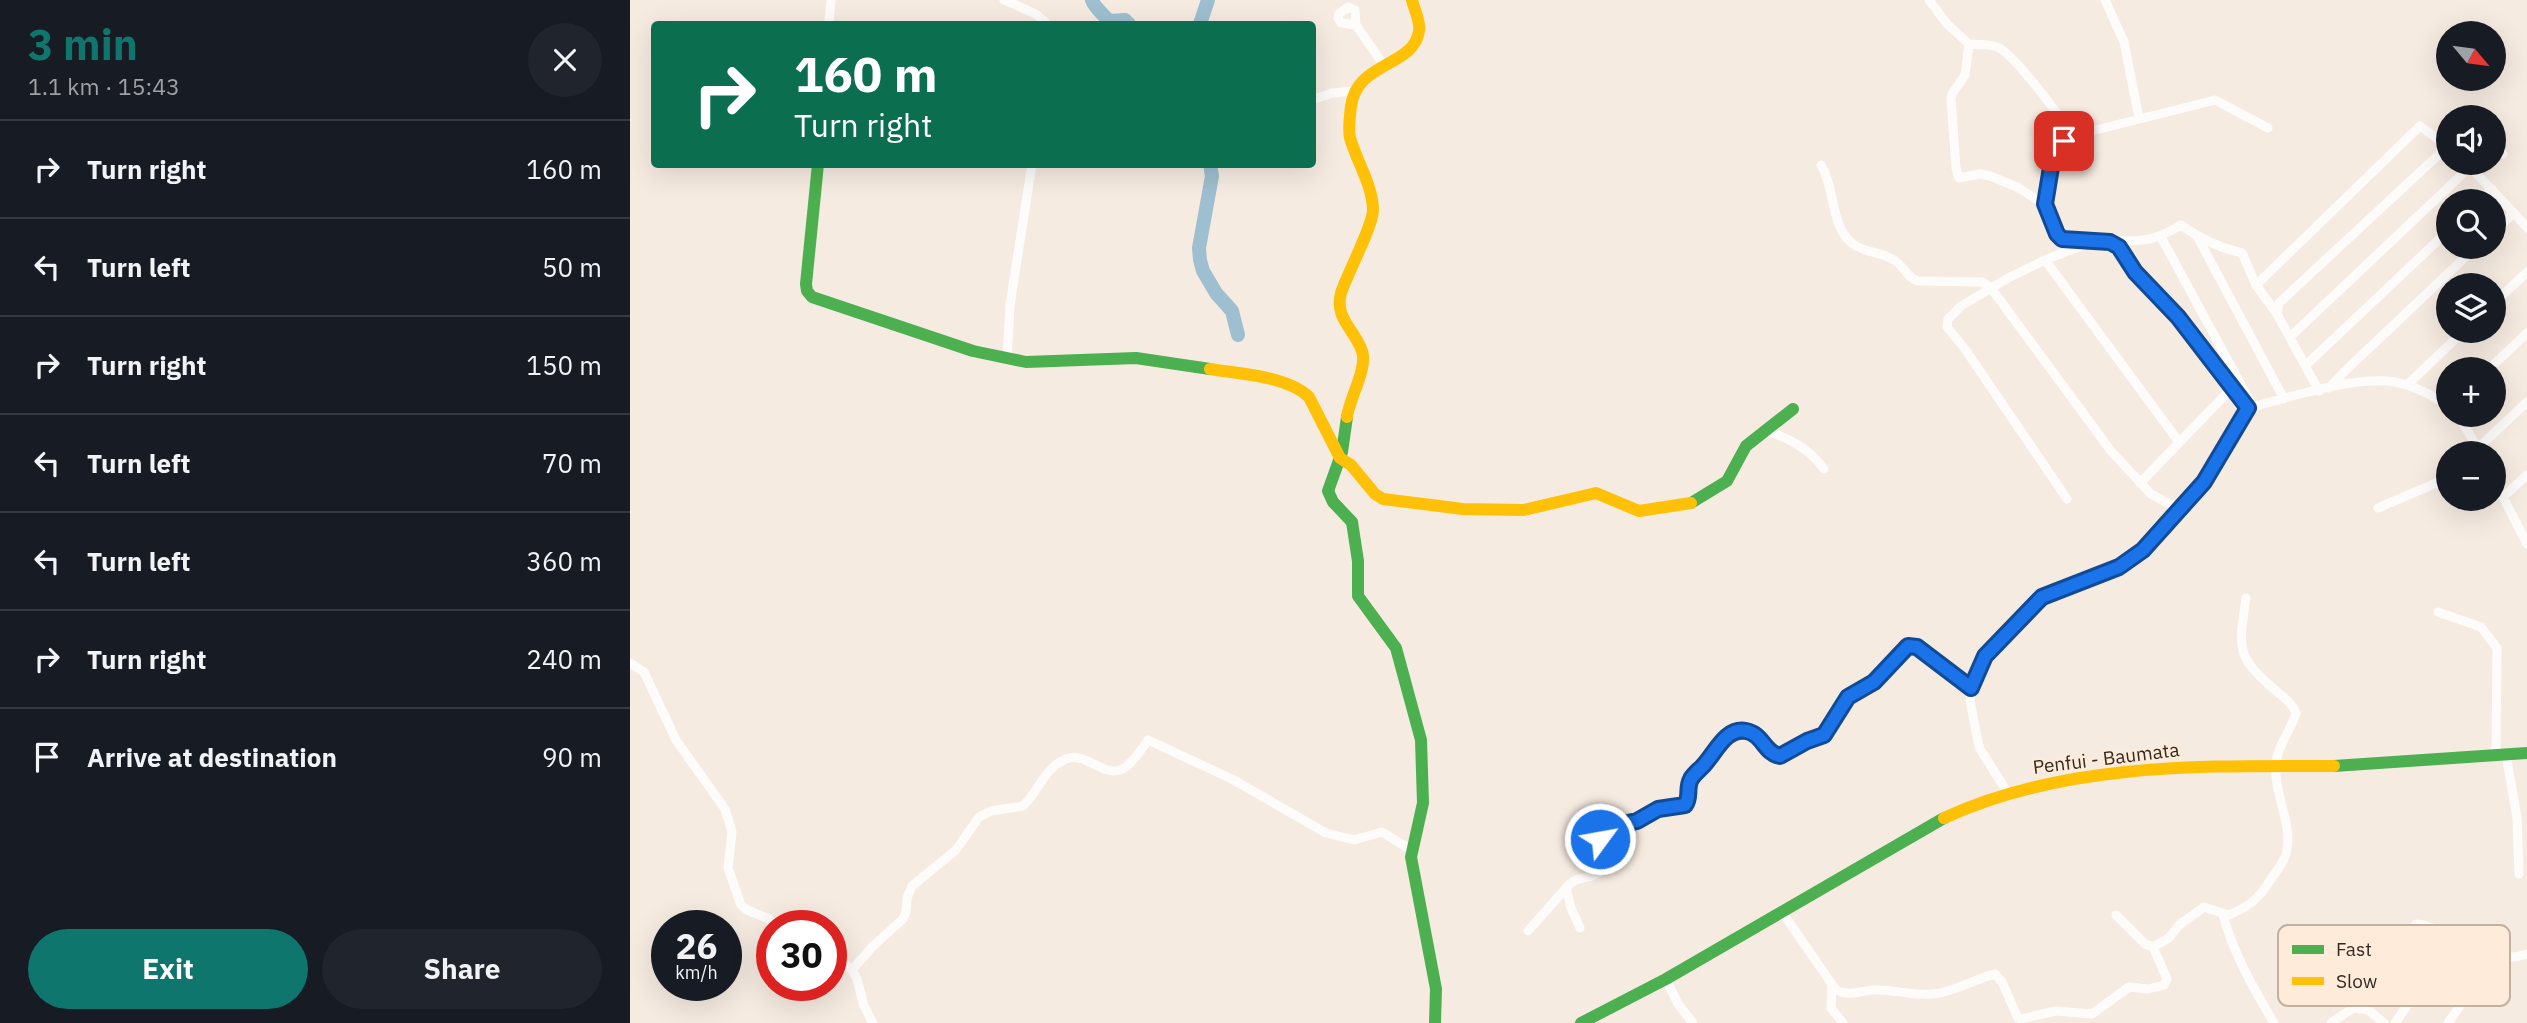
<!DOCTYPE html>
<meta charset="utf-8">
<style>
:root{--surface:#171b24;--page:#20242c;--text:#f1f3f6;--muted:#9ea1a6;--line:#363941;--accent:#0f766e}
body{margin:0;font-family:"IBM Plex Sans",sans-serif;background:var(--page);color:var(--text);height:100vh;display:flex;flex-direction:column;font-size:26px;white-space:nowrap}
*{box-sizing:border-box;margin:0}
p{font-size:23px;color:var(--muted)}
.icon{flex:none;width:38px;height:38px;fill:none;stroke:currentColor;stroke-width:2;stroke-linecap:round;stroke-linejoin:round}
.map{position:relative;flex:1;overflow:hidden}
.details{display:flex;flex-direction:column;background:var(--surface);width:630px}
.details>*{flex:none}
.banner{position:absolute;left:21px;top:21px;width:665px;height:147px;border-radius:7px;box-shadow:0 7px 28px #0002;background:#0b6e4f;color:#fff;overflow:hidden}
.needle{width:46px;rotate:119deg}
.buttons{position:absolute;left:1806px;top:21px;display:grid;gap:14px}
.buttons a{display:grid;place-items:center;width:70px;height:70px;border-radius:50%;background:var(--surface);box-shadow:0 7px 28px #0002;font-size:35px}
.speed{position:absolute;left:21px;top:910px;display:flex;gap:14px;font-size:35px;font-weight:700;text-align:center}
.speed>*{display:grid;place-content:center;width:91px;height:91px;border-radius:50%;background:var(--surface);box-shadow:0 7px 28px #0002;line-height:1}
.speed small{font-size:18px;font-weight:400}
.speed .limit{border:10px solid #d22;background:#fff;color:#111}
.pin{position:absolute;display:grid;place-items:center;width:60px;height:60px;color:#fff;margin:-30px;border-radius:14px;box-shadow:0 4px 10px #0006}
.me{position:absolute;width:77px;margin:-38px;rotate:58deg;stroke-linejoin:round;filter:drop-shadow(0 0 5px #0008)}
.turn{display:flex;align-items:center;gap:24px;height:147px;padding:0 28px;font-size:32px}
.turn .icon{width:91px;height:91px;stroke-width:2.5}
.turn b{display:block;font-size:49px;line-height:60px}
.round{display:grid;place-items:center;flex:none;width:74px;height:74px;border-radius:37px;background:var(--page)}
.head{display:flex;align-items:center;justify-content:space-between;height:119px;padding:0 28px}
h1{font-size:42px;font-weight:800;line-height:52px;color:var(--accent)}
.button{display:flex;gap:14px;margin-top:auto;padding:14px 28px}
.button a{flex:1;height:80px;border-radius:42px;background:var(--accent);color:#fff;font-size:28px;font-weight:800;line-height:80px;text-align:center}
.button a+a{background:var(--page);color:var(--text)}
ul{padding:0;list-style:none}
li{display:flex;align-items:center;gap:21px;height:98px;padding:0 28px;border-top:2px solid var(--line)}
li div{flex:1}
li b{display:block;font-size:26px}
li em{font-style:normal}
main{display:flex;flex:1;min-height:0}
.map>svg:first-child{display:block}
</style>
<main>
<section class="details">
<div class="head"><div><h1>3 min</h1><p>1.1 km · 15:43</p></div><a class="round"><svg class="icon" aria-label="close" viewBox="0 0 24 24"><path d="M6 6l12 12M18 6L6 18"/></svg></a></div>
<ul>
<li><svg class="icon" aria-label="right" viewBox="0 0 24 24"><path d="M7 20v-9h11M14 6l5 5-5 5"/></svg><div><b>Turn right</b></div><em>160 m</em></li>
<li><svg class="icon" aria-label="left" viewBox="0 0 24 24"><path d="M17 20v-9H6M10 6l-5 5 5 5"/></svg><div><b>Turn left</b></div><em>50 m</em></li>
<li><svg class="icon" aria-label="right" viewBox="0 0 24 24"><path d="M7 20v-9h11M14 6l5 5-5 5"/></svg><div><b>Turn right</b></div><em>150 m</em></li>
<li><svg class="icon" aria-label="left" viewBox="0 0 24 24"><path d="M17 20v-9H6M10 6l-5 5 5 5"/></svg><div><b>Turn left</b></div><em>70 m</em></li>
<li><svg class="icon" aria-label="left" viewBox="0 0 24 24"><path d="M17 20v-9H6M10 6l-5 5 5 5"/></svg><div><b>Turn left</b></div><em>360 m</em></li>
<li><svg class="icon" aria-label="right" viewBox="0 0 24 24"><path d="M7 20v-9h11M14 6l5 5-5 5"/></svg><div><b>Turn right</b></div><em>240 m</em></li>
<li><svg class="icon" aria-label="arrive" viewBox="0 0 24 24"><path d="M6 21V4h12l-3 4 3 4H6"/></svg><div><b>Arrive at destination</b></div><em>90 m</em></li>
</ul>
<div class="button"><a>Exit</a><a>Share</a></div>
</section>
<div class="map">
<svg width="1897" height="1023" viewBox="0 0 1897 1023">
<rect width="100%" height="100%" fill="#f6ebe1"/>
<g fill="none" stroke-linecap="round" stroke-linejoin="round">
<!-- river -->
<path stroke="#9ebfd0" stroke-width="14" d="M 462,0 C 464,7 474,15 479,21 L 495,20 L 499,24
M 570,24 L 578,0
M 580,164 L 582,176 L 569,248 L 570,260 L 573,271 L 586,293 L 602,311 L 608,335"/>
<!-- street -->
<path stroke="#fefcfa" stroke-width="9" d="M 374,0 L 406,14 L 417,24
M 1299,0 L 1317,24 L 1339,44
M 1475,0 L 1494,42 L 1509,118
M 199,24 L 201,0
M 726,25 L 711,23 L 708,18 L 709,14 L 718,7 L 725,10 L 726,25 L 753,64
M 682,100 L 702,93 L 725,91
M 1864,150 L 1873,154
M 1837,164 L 1884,213
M 1191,165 C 1206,190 1200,227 1223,244 C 1235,253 1252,252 1264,260 C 1274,266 1277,278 1288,281 L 1352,282 L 1361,288 L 1481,451 L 1521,494 L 1549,509
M 1849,201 L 1862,189
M 1414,204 L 1424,149 L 1442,136
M 1864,231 L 1884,213 L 1897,228
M 1567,236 L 1654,399
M 1531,237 L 1622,405
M 1464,241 L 1429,237 L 1414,204 L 1387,187 L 1360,176 L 1350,174 L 1329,178 L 1326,168 L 1321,99 L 1322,94 L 1335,75 L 1339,44 C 1348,45 1359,44 1367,47 C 1383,52 1432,119 1442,136 L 1585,100 L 1638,128
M 1481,241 C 1512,241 1523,242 1551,225 C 1569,238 1589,248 1612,253 L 1626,285
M 1415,260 L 1549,442
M 1864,303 L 1897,272
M 1647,314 L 1626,285 L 1790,126 L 1817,146
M 1660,337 L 1840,167
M 377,360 L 380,305 L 402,164
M 1676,365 L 1818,231
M 1859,369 L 1897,333
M 1777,385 L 1834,331
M 1699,388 L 1715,371 L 1846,247
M 1689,391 L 1647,314 L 1649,303 L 1818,146
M 1828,415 L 1850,452
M 1136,430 C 1159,439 1179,448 1194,469
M 1848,448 L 1897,402
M 1864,479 L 1873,497 L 1897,475
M 1510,483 L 1602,388
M 1873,497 L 1897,544
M 1437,499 L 1335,349 L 1317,327 L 1318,319 L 1331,306 L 1378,278 L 1415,260 L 1464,241 L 1480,242 L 1489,247 L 1505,272 L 1548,318 L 1618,408
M 1748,508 L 1818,478
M 1808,612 L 1851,627 L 1867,648 L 1866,755
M 0,663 L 14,672 L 46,740 L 95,809 L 102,832 L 98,868 L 111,905 L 117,910 L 139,919 L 145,926
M 1876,754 L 1887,818 L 1889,874
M 1378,793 L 1350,749 L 1347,737 L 1340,700 L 1341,688 L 1351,662 L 1412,597 L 1489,567 L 1513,550 L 1574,482 L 1618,408 C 1658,398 1717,378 1757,381 C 1780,383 1799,394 1818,405
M 1152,912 L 1206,990 C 1220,997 1228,991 1243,990 C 1263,989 1283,996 1303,994 C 1325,992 1344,979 1365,974 L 1372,982 L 1388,1018 L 1391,1019 L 1426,1011 L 1462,1014 L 1499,987 L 1518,989 L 1534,985 L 1537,979 L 1523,947
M 1486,915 L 1515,944 L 1523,947 L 1539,938 L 1549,925 L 1574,907 L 1598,915 C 1616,909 1629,899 1639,882 C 1645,873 1653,864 1656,854 C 1664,824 1643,794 1646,763 C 1648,744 1661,731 1666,713 C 1662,702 1653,697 1644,689 C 1605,656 1609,647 1616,598
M 1593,915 C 1603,953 1624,989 1644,1023
M 950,928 L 941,908 L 936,888 C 947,874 959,881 971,871 L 970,839 L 972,830 L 1007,821 L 1028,809 L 1055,805 C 1061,797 1056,788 1061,779 C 1064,774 1068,771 1072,767 C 1086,753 1097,724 1122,733 C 1135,738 1136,753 1150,756 L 1177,741 L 1194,735 L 1218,697 L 1244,682 L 1280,645 L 1317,668 L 1341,688
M 898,931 L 936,888
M 201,952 L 222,970
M 1036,979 L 1048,1004 L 1063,1023
M 1202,985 L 1201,1008 L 1213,1023
M 1723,1008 L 1738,1010 L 1754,1023
M 243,1023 L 234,1006 L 227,979 L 222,970 L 242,947 L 273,919 L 276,912 L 277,898 L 282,886 L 326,850 L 349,817 L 361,811 L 393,806 C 409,791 414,768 436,759 C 457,750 476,783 497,766 C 505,759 512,749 518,740 L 602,779 L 696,833 L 724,840 L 752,832 L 781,850
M 1701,1023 L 1723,1008 L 1786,924 C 1797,924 1807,931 1817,936 C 1840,949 1871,964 1897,954
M 1765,1023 L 1823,940
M 1818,1023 L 1866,955"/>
<!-- fast -->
<path stroke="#4caf50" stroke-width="12" d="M 188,164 L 176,284 L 177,291 L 182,297 L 343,351 L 396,362 L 506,358 L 580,369
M 717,417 L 712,452 L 698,491 L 703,502 L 722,522 L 728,561 L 728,596 L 766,648 L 791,740 L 793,803 L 781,857 L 806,989 L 805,1023
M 1061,503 L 1097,481 L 1116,446 L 1163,409
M 1704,766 L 1897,753
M 951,1023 L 1036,979 L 1314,818"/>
<!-- slow -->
<path stroke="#ffc107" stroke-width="12" d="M 580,369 C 609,374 658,376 679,397 L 710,458 L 721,465 L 745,494 L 753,499 L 833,509 L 894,510 L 966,493 L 1009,511 L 1061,503
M 717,417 C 719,399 738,368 732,351 C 725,330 704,318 711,293 C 717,274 744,224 743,209 C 742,184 727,162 720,138 C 718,129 720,115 721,106 C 727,61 784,67 789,31 C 791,22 784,9 782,0
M 1314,818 C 1435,762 1574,766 1704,766"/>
</g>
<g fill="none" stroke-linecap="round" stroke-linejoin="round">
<defs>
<path id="route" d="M 970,839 L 970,833 L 975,828 L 1007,821 L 1028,809 L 1055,805 C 1061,797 1056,788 1061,779 C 1064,774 1068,771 1072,767 C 1085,754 1095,727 1116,731 C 1133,734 1134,753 1150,756 L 1177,741 L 1194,735 L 1218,697 L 1244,682 L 1278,646 L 1287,647 L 1341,688 L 1355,656 L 1412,597 L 1489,567 L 1513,550 L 1574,482 L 1618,408 L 1548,317 L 1505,272 L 1489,247 L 1480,242 L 1432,239 L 1427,234 L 1415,204 L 1424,149 L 1434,141"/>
</defs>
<!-- route casing -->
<use href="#route" stroke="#114b97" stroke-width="18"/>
<!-- route -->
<use href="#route" stroke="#1a73e8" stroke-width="12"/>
</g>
<g text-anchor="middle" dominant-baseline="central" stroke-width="5" stroke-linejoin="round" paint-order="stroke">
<!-- street labels -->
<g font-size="19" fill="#332a22" stroke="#feebd9">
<text transform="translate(1476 758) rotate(-7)">Penfui - Baumata</text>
</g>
</g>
<!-- legend -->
<rect x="1648" y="925" width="232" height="81" rx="10" fill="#feebd9" stroke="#c1b1a2" stroke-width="2"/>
<rect x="1662" y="945" width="32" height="9" fill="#4caf50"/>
<rect x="1662" y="977" width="32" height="8" fill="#ffc107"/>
<g font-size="19" fill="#332a22">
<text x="1706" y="956">Fast</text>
<text x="1706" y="988">Slow</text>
</g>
</svg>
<div class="buttons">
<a><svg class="needle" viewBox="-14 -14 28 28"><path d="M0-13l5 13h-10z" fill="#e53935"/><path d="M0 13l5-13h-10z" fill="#9ea1a6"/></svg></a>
<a><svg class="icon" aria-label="sound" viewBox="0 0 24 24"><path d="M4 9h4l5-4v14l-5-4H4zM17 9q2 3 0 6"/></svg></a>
<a><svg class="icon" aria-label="search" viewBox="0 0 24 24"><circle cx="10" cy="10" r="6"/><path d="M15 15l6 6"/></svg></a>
<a><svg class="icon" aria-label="layers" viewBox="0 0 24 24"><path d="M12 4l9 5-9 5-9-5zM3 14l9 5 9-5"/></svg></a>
<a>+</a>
<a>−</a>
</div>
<div class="speed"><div>26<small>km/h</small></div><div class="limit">30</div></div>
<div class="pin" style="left:1434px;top:141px;background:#d93025"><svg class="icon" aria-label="arrive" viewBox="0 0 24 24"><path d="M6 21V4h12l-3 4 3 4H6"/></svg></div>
<svg class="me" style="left:970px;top:839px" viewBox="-20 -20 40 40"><circle r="17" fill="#1a73e8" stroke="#fff" stroke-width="3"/><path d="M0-11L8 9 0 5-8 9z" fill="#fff"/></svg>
<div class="banner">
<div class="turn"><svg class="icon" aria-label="right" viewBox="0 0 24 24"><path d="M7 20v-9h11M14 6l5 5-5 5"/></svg><div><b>160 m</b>Turn right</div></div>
</div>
</div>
</main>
